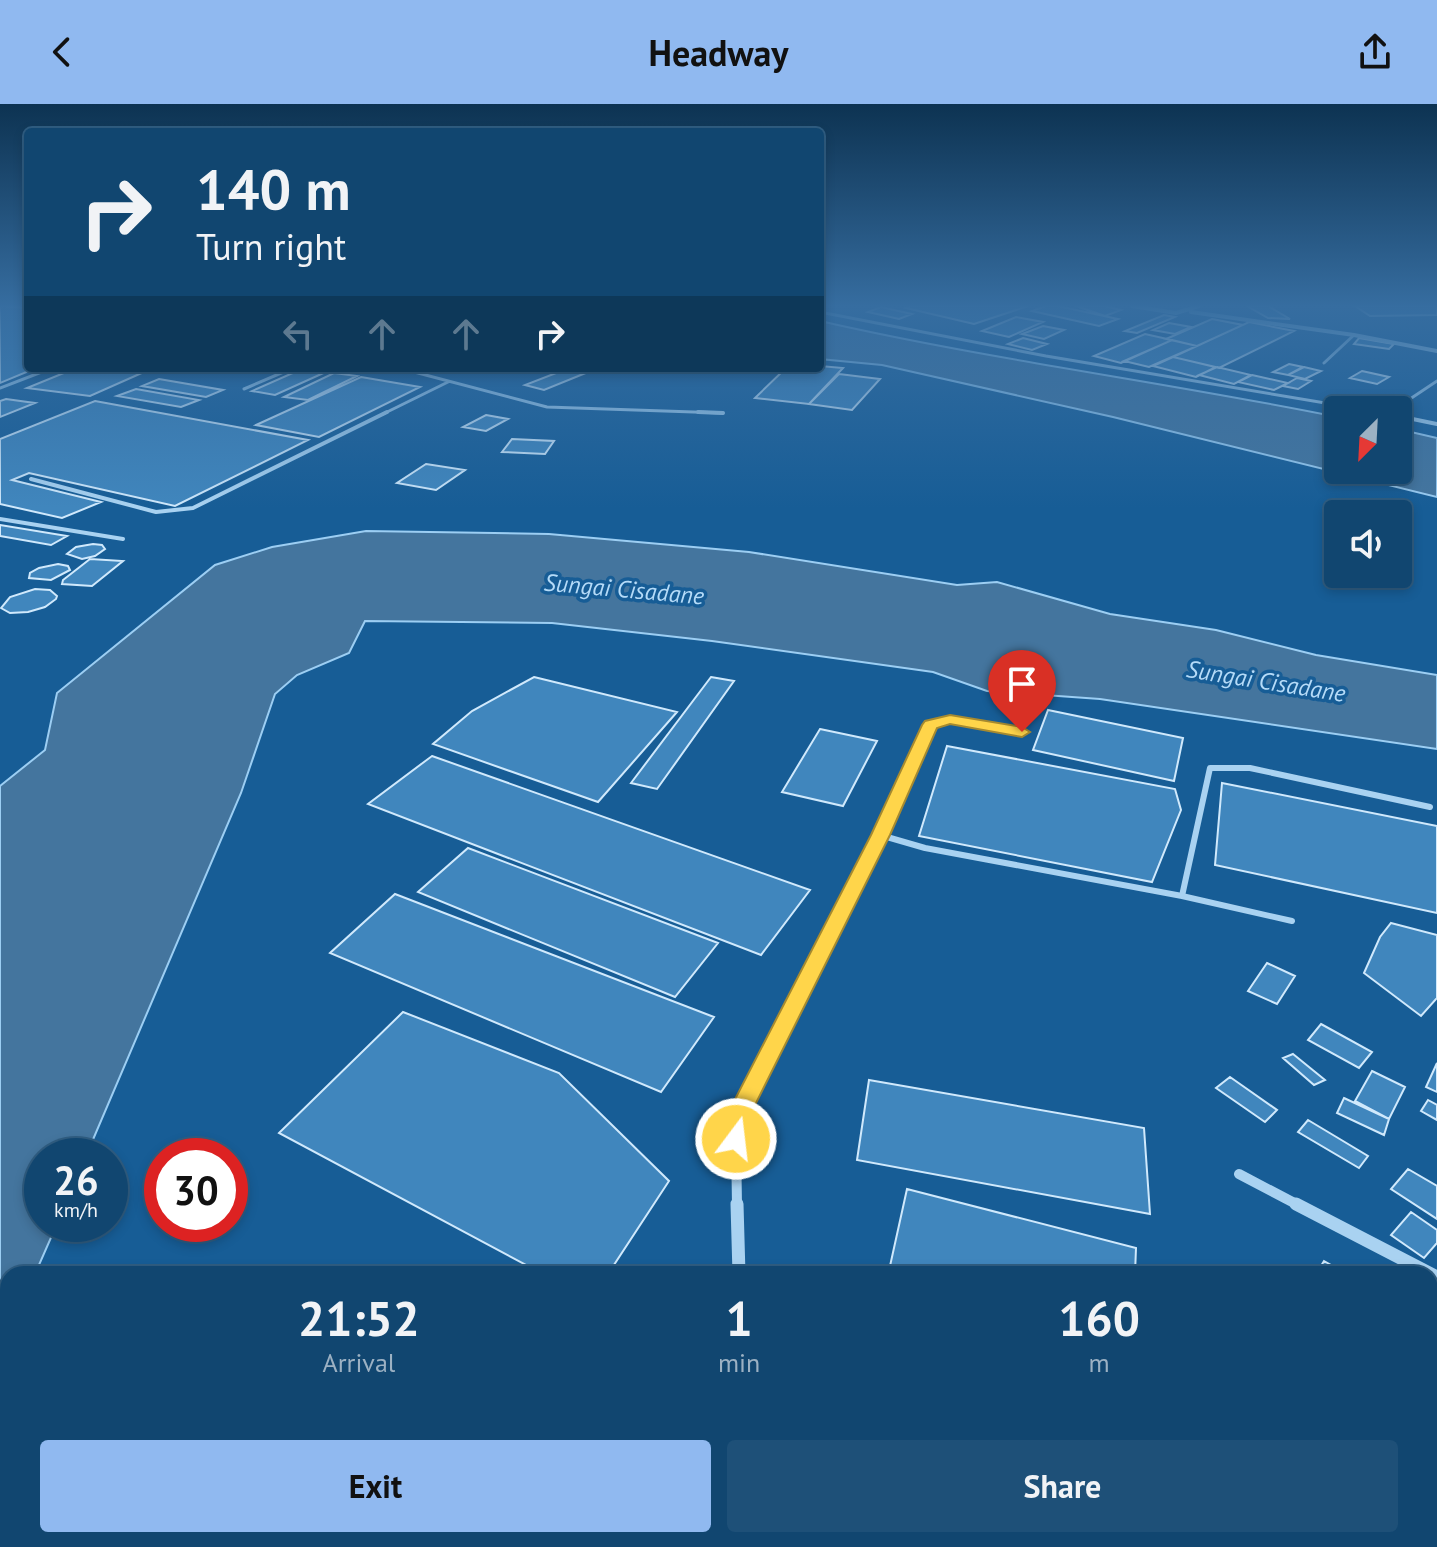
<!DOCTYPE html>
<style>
:root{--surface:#114670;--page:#1e5078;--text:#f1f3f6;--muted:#9cb1c3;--line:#305e83;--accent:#90b9f0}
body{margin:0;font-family:"PT Sans",sans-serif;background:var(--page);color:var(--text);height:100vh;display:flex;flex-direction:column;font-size:30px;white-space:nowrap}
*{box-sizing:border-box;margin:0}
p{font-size:26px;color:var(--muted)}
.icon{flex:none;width:44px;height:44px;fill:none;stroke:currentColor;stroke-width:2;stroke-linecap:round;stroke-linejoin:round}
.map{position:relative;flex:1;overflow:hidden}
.side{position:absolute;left:0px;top:1162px;width:1438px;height:282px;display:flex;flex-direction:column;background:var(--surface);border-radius:24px 24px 0 0;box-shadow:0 4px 12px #0003,0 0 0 2px var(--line)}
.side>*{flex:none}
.guide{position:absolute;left:24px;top:24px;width:800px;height:244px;border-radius:8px;box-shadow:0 4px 12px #0003,0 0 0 2px var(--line);background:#114670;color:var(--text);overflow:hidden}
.needle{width:52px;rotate:204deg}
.fabs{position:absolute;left:1324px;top:292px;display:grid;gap:16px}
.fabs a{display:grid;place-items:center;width:88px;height:88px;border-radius:8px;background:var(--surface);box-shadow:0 4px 12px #0003,0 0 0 2px var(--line);font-size:40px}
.speed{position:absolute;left:24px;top:1034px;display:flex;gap:16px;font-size:40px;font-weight:700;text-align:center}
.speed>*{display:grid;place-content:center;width:104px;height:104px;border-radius:50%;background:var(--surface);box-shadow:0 4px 12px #0003,0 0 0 2px var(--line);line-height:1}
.speed small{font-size:20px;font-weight:400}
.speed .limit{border:12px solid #d22;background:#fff;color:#111}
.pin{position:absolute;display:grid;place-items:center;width:68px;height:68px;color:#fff;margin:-82px -34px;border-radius:50% 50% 50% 0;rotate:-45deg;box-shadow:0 0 8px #0007}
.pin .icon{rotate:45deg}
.me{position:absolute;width:88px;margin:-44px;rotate:15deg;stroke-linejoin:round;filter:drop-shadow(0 0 6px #0008)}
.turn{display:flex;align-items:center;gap:28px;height:168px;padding:0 40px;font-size:36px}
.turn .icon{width:104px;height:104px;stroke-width:2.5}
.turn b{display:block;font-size:56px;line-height:68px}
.lanes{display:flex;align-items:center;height:76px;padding:0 40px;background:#0003;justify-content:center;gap:40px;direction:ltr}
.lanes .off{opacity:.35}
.eta{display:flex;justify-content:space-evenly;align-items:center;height:136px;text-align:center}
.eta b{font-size:48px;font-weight:800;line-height:56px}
.button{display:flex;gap:16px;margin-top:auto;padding:16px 40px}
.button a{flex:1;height:92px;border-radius:8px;background:var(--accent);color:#111;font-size:32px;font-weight:800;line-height:92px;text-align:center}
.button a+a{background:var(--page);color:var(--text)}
header{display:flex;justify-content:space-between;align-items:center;height:104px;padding:0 40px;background:var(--accent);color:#111;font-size:36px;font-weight:800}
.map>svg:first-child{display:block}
</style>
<header><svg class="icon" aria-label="back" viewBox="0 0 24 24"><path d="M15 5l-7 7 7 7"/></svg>Headway<svg class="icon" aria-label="share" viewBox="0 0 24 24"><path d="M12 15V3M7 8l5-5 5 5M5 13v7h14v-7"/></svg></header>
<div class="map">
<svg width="1437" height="1443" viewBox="0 0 1437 1443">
<rect width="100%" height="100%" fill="#175d96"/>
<!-- water -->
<path fill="#44759e" stroke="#9ccef3" stroke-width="2" d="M 820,217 C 991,256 1166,278 1338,313 L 1338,366 L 1398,366 L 1398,325 L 1437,334 L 1437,393 L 1113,313 L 882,261 L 820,255 Z
M 366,427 L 549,430 L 749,448 L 957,481 L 997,478 L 1110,510 L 1216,526 L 1316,551 L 1437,571 L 1437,645 L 1100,595 L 987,587 L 933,568 L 712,537 L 552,519 L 365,517 L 349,549 L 297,571 L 275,590 L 241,689 L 86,1052 L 42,1052 L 42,1120 L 57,1120 L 35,1170 L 8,1170 L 8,1234 L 0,1252 L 0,682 L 45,646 L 57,589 L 215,461 L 272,443 Z"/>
<!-- building -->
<path fill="#4086bd" stroke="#d0e9fc" stroke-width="2" d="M 0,202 L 28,204 L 28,264 L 36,264 L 0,279 Z
M 911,202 L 1028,202 L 974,220 L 906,204 Z
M 1046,202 L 1058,202 L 1118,215 L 1099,222 L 1032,207 Z
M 1076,202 L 1104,202 L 1121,206 L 1105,212 Z
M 1247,202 L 1268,202 L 1290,215 L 1268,214 Z
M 1355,202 L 1437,202 L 1437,211 L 1370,212 Z
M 881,203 L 912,210 L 899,215 L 868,208 Z
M 1164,211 L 1175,213 L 1137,229 L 1125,227 Z
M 1016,213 L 1043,218 L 1009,233 L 982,227 Z
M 1212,215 L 1243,221 L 1197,242 L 1166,235 Z
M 1249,218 L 1294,227 L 1219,264 L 1173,253 Z
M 1169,219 L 1191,223 L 1175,230 L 1153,226 Z
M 1043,222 L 1064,226 L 1044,235 L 1022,230 Z
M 1145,230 L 1172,236 L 1121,259 L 1094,252 Z
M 1023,234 L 1047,240 L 1032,246 L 1008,240 Z
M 1359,234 L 1394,240 L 1389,245 L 1354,240 Z
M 1172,236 L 1197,242 L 1149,263 L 1124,257 Z
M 1173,253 L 1216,263 L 1196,273 L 1153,262 Z
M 1289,260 L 1303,263 L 1288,271 L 1273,268 Z
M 820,262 L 843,264 L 809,300 L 755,294 L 786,264 Z
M 1217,263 L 1251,271 L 1234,280 L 1199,271 Z
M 1304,263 L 1321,267 L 1305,275 L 1288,271 Z
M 76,264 L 153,264 L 90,292 L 27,284 Z
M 304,264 L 328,267 L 275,291 L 252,287 Z
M 569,264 L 598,264 L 544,286 L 525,281 Z
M 1362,267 L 1389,273 L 1377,280 L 1350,274 Z
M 334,269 L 357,272 L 308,296 L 284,293 Z
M 839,270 L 880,275 L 852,306 L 809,300 Z
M 1252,271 L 1288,279 L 1274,286 L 1238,278 Z
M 361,273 L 420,283 L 319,333 L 256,321 Z
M 1297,274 L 1311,277 L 1298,285 L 1283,282 Z
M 159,275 L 223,286 L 206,293 L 142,282 Z
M 136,285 L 199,296 L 181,303 L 117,292 Z
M 6,295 L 35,299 L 0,313 L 0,297 Z
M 95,297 L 308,336 L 175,402 L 29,369 L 12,376 L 101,398 L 62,414 L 0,400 L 0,335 Z
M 486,311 L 508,315 L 486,327 L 463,323 Z
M 512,335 L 554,337 L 545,350 L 502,348 Z
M 426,360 L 465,366 L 436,386 L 397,379 Z
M 0,421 L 67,432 L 51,441 L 0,432 Z
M 93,440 L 102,441 L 105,445 L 95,452 L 82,455 L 67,450 L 76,443 Z
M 90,455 L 123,457 L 92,482 L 62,480 L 63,476 Z
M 58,460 L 68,462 L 70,466 L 51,476 L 29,474 L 30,469 L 39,464 Z
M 35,485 L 50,486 L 57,492 L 56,495 L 45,503 L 28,508 L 10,509 L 1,504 L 10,493 Z
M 534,573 L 677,608 L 598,698 L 433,640 L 472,607 Z
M 711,573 L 734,577 L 657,685 L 631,679 Z
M 1048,606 L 1183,634 L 1174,677 L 1033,646 Z
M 820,625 L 877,637 L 843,702 L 782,688 Z
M 947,642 L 1175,685 L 1181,706 L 1152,778 L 919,732 Z
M 432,652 L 810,786 L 761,851 L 368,700 Z
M 1222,679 L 1437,722 L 1437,809 L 1215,761 Z
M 468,744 L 718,839 L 675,893 L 418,788 Z
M 395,790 L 714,913 L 661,988 L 330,849 Z
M 1391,819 L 1437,831 L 1437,894 L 1421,912 L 1364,869 L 1380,833 Z
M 1267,859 L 1295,872 L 1277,900 L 1248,887 Z
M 403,908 L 559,969 L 669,1077 L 608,1170 L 543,1170 L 279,1029 Z
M 1321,920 L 1372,948 L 1359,964 L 1308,936 Z
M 1293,950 L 1325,976 L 1314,981 L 1283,954 Z
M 1437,959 L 1437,988 L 1426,983 Z
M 1372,967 L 1405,983 L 1389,1015 L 1355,997 Z
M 1230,973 L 1277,1006 L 1265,1018 L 1216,984 Z
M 869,976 L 1144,1024 L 1150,1110 L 857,1056 Z
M 1344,994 L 1389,1015 L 1384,1031 L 1337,1009 Z
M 1428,996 L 1437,1001 L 1437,1016 L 1421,1007 Z
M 1308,1016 L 1368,1052 L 1359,1064 L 1298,1028 Z
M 1408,1065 L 1437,1082 L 1437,1115 L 1391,1085 Z
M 907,1085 L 1136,1144 L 1135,1170 L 918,1170 L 890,1162 Z
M 1411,1108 L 1437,1126 L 1437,1139 L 1424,1154 L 1391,1131 Z
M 1324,1157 L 1347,1170 L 1316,1170 Z
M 1430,1256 L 1437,1262 L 1437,1296 L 1430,1304 Z
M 1430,1428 L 1437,1431 L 1437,1443 L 967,1443 L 949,1436 L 1430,1436 Z
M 204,1436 L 444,1436 L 453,1443 L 212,1443 Z"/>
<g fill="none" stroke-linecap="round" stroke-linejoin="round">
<!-- lane-far2 -->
<path stroke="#a9d2f1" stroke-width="3" d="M 820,208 L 1046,252 L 1367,306
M 1324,259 L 1354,231
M 399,264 L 547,303 L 723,309
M 0,284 L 52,264
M 244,285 L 293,264
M 1401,301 L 1437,277
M 383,310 L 448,278"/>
<!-- lane-far1 -->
<path stroke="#a9d2f1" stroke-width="4" d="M 698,308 L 723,309
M 1398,312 L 1437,320
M 31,375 L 156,408 L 193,404 L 387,308
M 0,415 L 123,435"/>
<!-- lane -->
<path stroke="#a9d2f1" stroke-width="6" d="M 880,731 L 925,744 L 1182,792 L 1292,817
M 1182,792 L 1210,664 L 1250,664 L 1430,703"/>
<!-- street-far3 -->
<path stroke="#a9d2f1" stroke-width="4" d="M 1132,202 L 1176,209 L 1199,202
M 1191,208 L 1354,231 L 1437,247"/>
<!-- street-far2 -->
<path stroke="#a9d2f1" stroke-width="8" d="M 830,831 L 930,621 L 950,616 L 1022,628"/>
<!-- street-far1 -->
<path stroke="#a9d2f1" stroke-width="10" d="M 1239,1070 L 1300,1102
M 737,1102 L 736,1035 L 742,1005 L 831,829"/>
<!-- street -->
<path stroke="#a9d2f1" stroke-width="13" d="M 737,1100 L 739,1170
M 1296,1100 L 1437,1173
M 744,1436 L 744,1443"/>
</g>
<!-- sky -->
<linearGradient id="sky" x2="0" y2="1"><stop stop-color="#0d3352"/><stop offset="0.5" stop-color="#366da0"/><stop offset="1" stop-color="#366da0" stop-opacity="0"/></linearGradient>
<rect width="1437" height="404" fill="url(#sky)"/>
<!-- route -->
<path fill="#ffd54a" stroke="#a68a30" stroke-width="2" d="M 950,611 L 1022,623 L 1030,628 L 1022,633 L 950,620 L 937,624 L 890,731 L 753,1005 L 745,1042 L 736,1045 L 727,1042 L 724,1035 L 730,1005 L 871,731 L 922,621 L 925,617 Z"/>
<g text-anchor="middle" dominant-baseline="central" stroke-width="7" stroke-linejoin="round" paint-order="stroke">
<!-- water labels -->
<g font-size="24" font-style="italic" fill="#b5dbf8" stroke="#175d96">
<text transform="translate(624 485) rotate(5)">Sungai Cisadane</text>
<text transform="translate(1266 577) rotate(9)">Sungai Cisadane</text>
</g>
</g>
</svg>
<div class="fabs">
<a><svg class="needle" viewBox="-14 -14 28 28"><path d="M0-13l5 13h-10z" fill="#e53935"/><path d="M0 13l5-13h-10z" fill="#9cb1c3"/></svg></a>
<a><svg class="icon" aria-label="sound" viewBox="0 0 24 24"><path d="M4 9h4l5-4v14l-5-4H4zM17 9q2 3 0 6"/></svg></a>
</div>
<div class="speed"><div>26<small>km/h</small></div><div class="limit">30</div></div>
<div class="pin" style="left:1022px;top:628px;background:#d93025"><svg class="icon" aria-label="arrive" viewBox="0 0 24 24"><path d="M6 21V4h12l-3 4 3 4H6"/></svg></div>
<svg class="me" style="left:736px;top:1035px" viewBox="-20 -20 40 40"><circle r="17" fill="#ffd54a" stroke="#fff" stroke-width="3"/><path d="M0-11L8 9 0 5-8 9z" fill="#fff"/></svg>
<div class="guide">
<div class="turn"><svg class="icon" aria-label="right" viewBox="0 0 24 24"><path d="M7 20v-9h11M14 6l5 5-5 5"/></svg><div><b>140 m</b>Turn right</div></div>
<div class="lanes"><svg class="icon off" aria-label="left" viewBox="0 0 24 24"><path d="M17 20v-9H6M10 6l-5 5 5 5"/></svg><svg class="icon off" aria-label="ahead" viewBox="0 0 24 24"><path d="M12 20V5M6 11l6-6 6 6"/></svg><svg class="icon off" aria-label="ahead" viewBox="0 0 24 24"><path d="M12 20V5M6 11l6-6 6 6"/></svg><svg class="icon" aria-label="right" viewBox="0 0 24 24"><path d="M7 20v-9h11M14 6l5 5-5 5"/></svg></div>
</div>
<section class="side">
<div class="eta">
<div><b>21:52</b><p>Arrival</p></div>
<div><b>1</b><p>min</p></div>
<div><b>160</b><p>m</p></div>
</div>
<div class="button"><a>Exit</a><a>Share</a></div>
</section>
</div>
